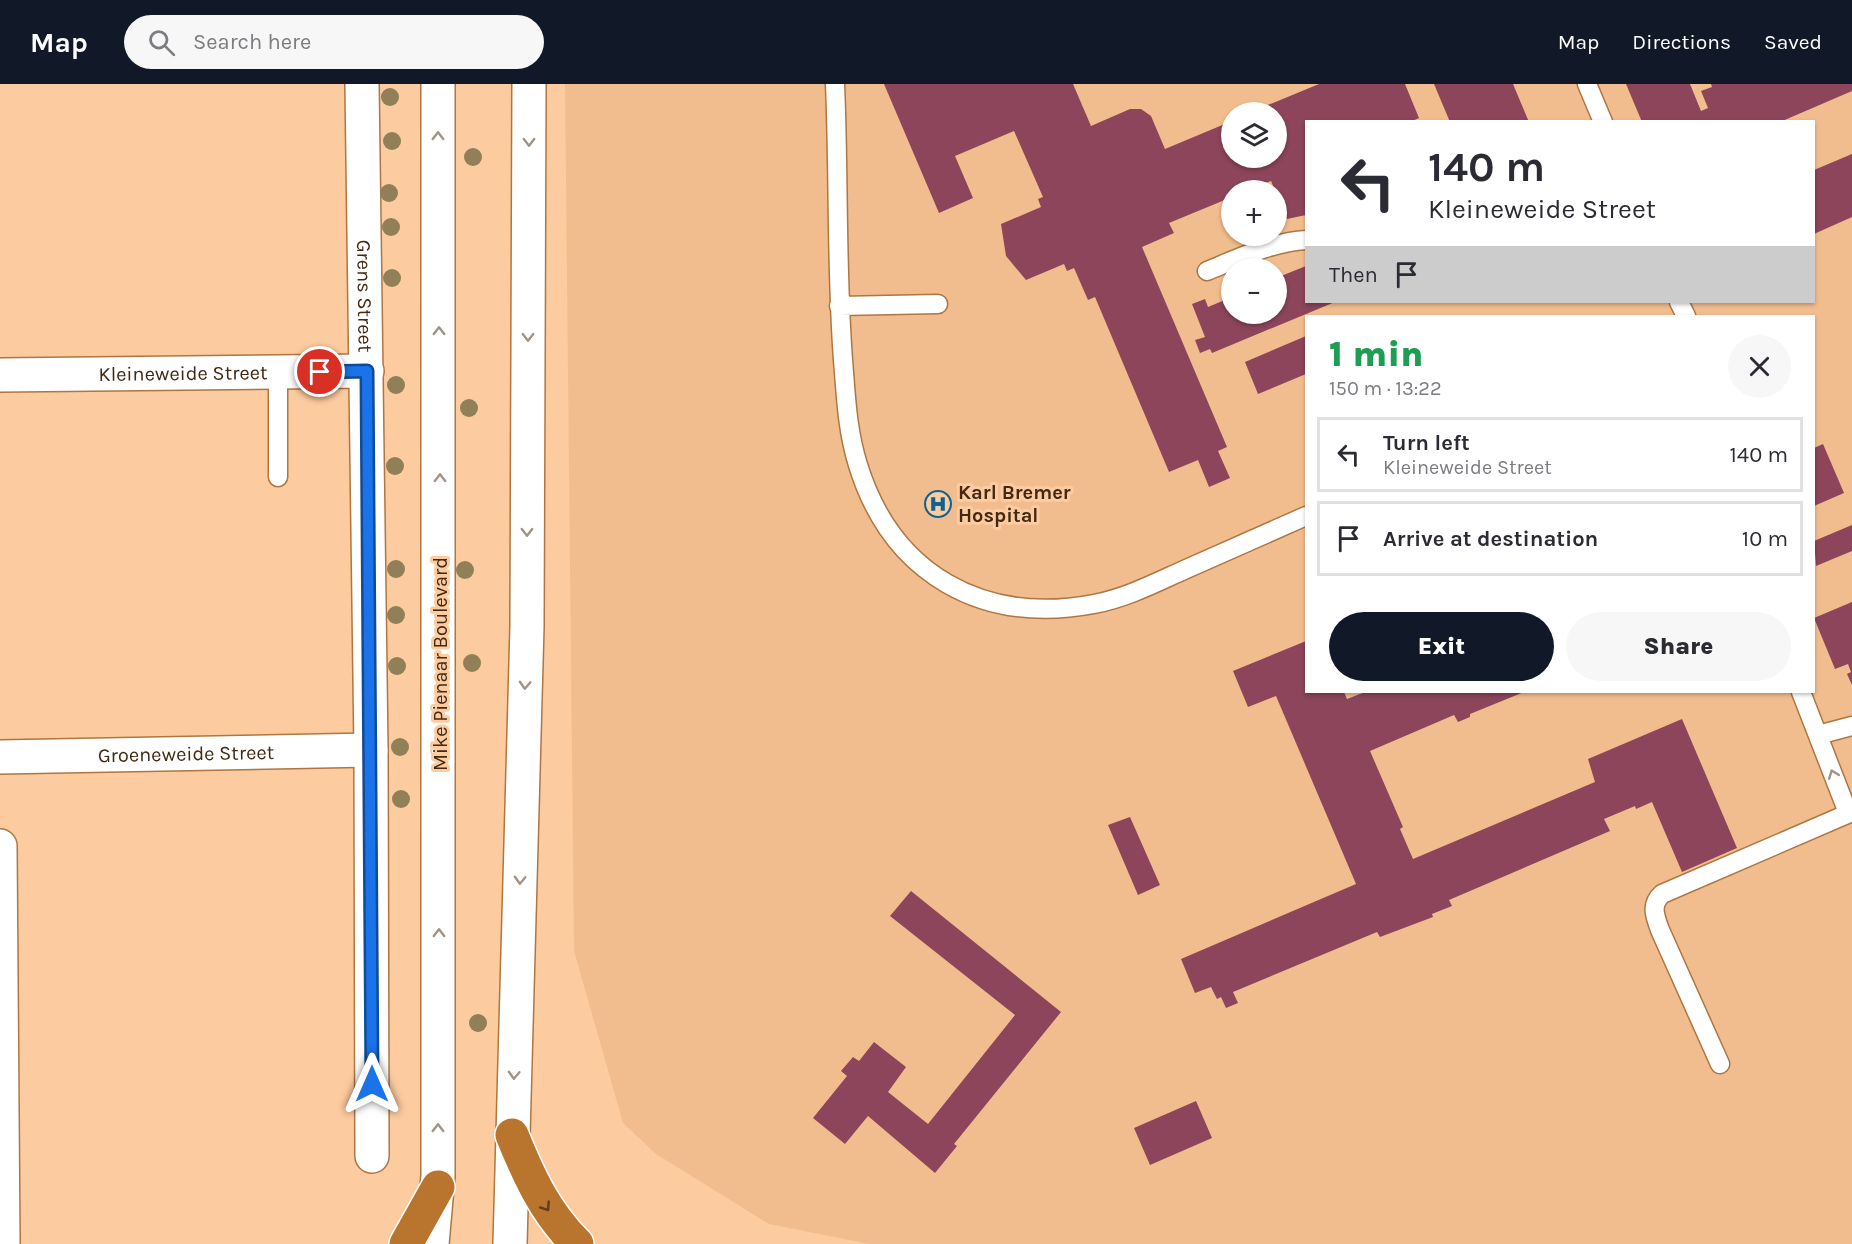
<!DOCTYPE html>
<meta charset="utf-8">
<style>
:root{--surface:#fff;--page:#f7f7f7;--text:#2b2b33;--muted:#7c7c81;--line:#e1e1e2;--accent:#111827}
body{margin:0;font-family:Karla,sans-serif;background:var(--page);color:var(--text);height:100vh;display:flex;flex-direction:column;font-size:22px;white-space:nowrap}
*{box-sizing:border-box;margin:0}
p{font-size:20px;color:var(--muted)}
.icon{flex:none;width:33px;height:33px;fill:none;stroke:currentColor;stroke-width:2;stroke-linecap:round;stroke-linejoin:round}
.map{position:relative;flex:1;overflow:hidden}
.panel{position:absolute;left:1305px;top:231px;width:510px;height:378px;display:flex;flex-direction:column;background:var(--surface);border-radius:0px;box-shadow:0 2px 4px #0004}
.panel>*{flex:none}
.guide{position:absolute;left:1305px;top:36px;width:510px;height:183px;border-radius:0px;box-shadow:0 2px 4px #0004;background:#fff;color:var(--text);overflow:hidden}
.tools{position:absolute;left:1221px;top:18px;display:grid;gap:12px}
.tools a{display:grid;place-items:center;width:66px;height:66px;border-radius:50%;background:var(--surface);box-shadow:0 2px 4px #0004;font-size:30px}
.pin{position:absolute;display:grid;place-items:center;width:51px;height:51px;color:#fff;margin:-26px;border:3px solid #fff;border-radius:50%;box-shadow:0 2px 6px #0007}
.me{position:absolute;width:66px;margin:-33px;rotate:0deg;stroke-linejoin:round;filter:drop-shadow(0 0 4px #0008)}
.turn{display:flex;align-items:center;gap:21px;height:126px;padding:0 24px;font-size:27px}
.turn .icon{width:78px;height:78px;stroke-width:2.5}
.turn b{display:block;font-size:42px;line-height:51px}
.then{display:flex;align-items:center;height:57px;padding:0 24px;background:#0003;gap:12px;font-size:22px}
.round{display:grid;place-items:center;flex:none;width:63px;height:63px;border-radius:32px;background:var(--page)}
.overview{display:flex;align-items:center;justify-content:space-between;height:102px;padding:0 24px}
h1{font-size:36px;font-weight:800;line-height:45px;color:#1e9e55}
.cta{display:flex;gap:12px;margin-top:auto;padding:12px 24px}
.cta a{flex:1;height:69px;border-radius:36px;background:var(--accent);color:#fff;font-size:24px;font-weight:800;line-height:69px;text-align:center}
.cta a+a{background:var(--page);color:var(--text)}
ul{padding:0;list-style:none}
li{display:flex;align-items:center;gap:18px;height:75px;margin:0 12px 9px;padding:0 12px;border:3px solid var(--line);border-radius:0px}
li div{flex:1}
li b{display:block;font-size:22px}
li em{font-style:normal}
header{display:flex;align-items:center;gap:36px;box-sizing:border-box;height:84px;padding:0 30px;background:var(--accent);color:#fff}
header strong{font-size:28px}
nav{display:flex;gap:33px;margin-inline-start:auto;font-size:21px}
.search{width:420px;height:54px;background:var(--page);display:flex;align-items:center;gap:15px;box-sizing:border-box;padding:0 21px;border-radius:33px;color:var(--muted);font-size:22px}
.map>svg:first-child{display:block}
</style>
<header>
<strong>Map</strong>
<div class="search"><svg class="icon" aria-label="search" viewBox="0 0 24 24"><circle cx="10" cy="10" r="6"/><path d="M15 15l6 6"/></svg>Search here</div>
<nav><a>Map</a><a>Directions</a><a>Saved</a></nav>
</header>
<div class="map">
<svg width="1852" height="1160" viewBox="0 0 1852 1160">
<rect width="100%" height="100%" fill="#fdcba0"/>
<!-- built -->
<path fill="#f2bd8e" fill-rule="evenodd" d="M 565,0 L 1852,0 L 1852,1160 L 869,1160 L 769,1140 L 656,1070 L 623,1039 L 574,867 ZM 1232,28 L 1276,28 L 1276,74 L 1232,74 ZM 1306,38 L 1814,38 L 1814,218 L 1306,218 ZM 1232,106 L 1276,106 L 1276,152 L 1232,152 ZM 1232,184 L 1276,184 L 1276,230 L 1232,230 ZM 1306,232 L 1814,232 L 1814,608 L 1306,608 Z"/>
<!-- building -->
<path fill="#8c455b" d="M 884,0 L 1073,0 L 1091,42 L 1130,25 L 1141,25 L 1151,32 L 1165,65 L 1232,37 L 1232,74 L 1276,74 L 1276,28 L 1251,28 L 1319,0 L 1405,0 L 1419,34 L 1410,38 L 1306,38 L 1306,131 L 1287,135 L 1271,97 L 1247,106 L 1232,106 L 1232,113 L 1169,139 L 1174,149 L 1142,163 L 1227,363 L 1218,367 L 1230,394 L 1209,403 L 1198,376 L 1169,388 L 1095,213 L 1088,216 L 1074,184 L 1067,187 L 1064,180 L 1026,196 L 1006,172 L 1001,140 L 1041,123 L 1038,115 L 1043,113 L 1014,47 L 955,72 L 973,114 L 939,129 Z
M 1434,0 L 1513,0 L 1529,38 L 1450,38 Z
M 1626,0 L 1690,0 L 1701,27 L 1708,24 L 1701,7 L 1712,3 L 1711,0 L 1852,0 L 1852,7 L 1780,38 L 1642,38 Z
M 1852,70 L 1852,133 L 1814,150 L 1814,86 Z
M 1306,182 L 1306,218 L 1335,218 L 1212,269 L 1210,265 L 1200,269 L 1195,256 L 1205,253 L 1192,220 L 1205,215 L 1208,223 L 1232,213 L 1232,230 L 1276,230 L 1276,194 Z
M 1306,252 L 1306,290 L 1258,310 L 1245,278 Z
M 1823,360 L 1844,409 L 1814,422 L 1814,364 Z
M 1852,441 L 1852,467 L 1816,482 L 1814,457 Z
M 1852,518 L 1852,601 L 1847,590 L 1851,588 L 1848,580 L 1835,585 L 1814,534 Z
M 1306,557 L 1306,608 L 1344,608 L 1347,615 L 1365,608 L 1524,608 L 1470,630 L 1470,633 L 1458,638 L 1454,631 L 1370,667 L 1403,743 L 1400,745 L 1413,775 L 1595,698 L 1588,675 L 1682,635 L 1737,764 L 1682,788 L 1652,718 L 1636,725 L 1635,722 L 1604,735 L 1610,747 L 1449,816 L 1452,822 L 1432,830 L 1433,833 L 1380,853 L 1377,848 L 1233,908 L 1238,919 L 1226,924 L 1221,913 L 1217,915 L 1211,903 L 1195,909 L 1181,875 L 1356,800 L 1276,612 L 1248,623 L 1233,587 Z
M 1130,733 L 1160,801 L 1138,811 L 1108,741 Z
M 911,807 L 1061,928 L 954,1060 L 957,1062 L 935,1089 L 868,1032 L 845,1060 L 813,1034 L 847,992 L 841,987 L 853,973 L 859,977 L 874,958 L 906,983 L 888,1008 L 928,1040 L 1015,931 L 890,832 Z
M 1196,1017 L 1212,1054 L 1150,1081 L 1134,1044 Z"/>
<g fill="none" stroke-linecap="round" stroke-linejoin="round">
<defs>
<path id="lane" d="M 835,0 C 839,92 836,184 843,276 C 846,312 847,346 858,381 C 892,491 983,541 1094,520 C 1126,514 1155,499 1184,486 C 1225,468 1266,450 1306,432
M 1587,0 L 1603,38
M 1207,187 C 1239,174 1272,158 1306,156
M 1679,218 L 1686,232
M 839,222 L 938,220
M 278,288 L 278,393
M 1801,608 L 1848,729
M 1818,651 L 1852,642
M 1720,980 L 1660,846 C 1655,832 1650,821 1662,810 L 1852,728"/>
<g id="street">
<path id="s1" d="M 362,0 L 371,666 L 372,1072"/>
<path id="s2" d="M 0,291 L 367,287"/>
<path id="s3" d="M 0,673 L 371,666"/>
<path d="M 0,762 L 3,1160"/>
</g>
<path id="secondary" d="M 432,1160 L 438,1092 L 438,0
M 510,1160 L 527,542 L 529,0"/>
<path id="highway" d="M 512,1051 C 529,1093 545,1128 577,1160
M 406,1160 L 438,1103"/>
</defs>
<!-- lane casing -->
<use href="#lane" stroke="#ae7641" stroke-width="21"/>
<!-- street casing -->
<use href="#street" stroke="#ae7641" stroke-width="36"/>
<!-- secondary casing -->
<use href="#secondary" stroke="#ae7641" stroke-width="36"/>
<!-- highway casing -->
<use href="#highway" stroke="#fff" stroke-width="36"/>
<!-- lane -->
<use href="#lane" stroke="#fff" stroke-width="18"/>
<!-- street -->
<use href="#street" stroke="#fff" stroke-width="33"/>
<!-- secondary -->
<use href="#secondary" stroke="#fff" stroke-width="33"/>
<!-- highway -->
<use href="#highway" stroke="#b9742e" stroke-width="33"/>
</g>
<!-- trees -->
<g fill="#907f57">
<circle cx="390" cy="13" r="9"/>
<circle cx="392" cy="57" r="9"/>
<circle cx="473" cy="73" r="9"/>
<circle cx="389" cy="109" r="9"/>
<circle cx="391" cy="143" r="9"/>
<circle cx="392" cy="194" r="9"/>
<circle cx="396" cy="301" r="9"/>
<circle cx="469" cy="324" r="9"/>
<circle cx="395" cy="382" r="9"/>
<circle cx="396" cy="485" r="9"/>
<circle cx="465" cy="486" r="9"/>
<circle cx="396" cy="531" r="9"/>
<circle cx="472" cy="579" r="9"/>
<circle cx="397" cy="582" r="9"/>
<circle cx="400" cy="663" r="9"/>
<circle cx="401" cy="715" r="9"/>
<circle cx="478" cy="939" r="9"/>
</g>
<!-- one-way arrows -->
<defs><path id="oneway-chevron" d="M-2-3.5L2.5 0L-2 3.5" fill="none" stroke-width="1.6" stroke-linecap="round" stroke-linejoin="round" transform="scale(1.5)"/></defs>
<g stroke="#a09489">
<use href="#oneway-chevron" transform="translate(438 52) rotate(-90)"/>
<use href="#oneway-chevron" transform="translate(529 58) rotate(90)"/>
<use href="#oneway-chevron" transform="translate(439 247) rotate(-90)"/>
<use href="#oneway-chevron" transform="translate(528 253) rotate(90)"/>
<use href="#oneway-chevron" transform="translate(440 394) rotate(-90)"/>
<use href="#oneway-chevron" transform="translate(527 448) rotate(90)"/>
<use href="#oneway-chevron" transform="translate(525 601) rotate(92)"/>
<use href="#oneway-chevron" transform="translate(1833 690) rotate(-111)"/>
<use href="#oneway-chevron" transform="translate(520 796) rotate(92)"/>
<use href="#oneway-chevron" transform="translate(439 849) rotate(-90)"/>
<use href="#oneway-chevron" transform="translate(514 991) rotate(92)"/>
<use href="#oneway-chevron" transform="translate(438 1044) rotate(-90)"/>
</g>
<use stroke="#5f3c1a" href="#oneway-chevron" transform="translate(546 1123) rotate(56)"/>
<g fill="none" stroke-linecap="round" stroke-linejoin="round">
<defs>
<path id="route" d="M 320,288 L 367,287 L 372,1000"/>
</defs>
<!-- route casing -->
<use href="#route" stroke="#114b97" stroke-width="15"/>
<!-- route -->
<use href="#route" stroke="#1a73e8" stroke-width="10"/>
</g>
<!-- icons -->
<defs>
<symbol id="hospital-ring" viewBox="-11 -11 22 22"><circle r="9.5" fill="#fdcba0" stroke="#0d6293" stroke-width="1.5"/><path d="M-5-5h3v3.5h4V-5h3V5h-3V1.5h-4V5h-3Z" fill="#0d6293"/></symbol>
</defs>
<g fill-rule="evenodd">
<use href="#hospital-ring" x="923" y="405" width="30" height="30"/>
</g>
<g text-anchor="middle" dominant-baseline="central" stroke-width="6" stroke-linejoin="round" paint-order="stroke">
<!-- street labels -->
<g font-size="20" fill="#412913" stroke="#fdcba0">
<text stroke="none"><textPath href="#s1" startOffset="212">Grens Street</textPath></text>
<text stroke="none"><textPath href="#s2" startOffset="183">Kleineweide Street</textPath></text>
<text transform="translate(440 580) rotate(-90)">Mike Pienaar Boulevard</text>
<text stroke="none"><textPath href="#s3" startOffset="186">Groeneweide Street</textPath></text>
</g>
<!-- poi labels -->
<g font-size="20" font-weight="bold" fill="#412913" stroke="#fdcba0" text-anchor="start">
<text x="958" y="408">Karl Bremer<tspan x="958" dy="23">Hospital</tspan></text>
</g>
</g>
</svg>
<div class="tools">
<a><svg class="icon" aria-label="layers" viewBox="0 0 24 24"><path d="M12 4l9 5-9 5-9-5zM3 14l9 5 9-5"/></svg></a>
<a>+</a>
<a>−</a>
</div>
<div class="pin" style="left:320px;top:288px;background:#d93025"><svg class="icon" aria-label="arrive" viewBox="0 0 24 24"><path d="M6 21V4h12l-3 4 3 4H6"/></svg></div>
<svg class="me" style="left:372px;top:1000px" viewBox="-20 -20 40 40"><path d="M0-17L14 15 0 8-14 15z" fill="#1a73e8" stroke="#fff" stroke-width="4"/></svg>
<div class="guide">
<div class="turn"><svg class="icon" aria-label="left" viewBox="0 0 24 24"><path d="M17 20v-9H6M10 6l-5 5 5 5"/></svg><div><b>140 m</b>Kleineweide Street</div></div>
<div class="then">Then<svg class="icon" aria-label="arrive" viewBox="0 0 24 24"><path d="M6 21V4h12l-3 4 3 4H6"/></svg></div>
</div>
<section class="panel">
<div class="overview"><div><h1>1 min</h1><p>150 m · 13:22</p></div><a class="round"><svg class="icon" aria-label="close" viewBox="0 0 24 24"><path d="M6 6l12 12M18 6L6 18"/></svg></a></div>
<ul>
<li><svg class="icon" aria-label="left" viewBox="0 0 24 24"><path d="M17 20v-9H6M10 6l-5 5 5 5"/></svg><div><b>Turn left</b><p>Kleineweide Street</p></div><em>140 m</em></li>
<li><svg class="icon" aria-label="arrive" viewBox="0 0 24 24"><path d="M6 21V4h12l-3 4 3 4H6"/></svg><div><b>Arrive at destination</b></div><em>10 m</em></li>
</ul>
<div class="cta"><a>Exit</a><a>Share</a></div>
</section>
</div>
